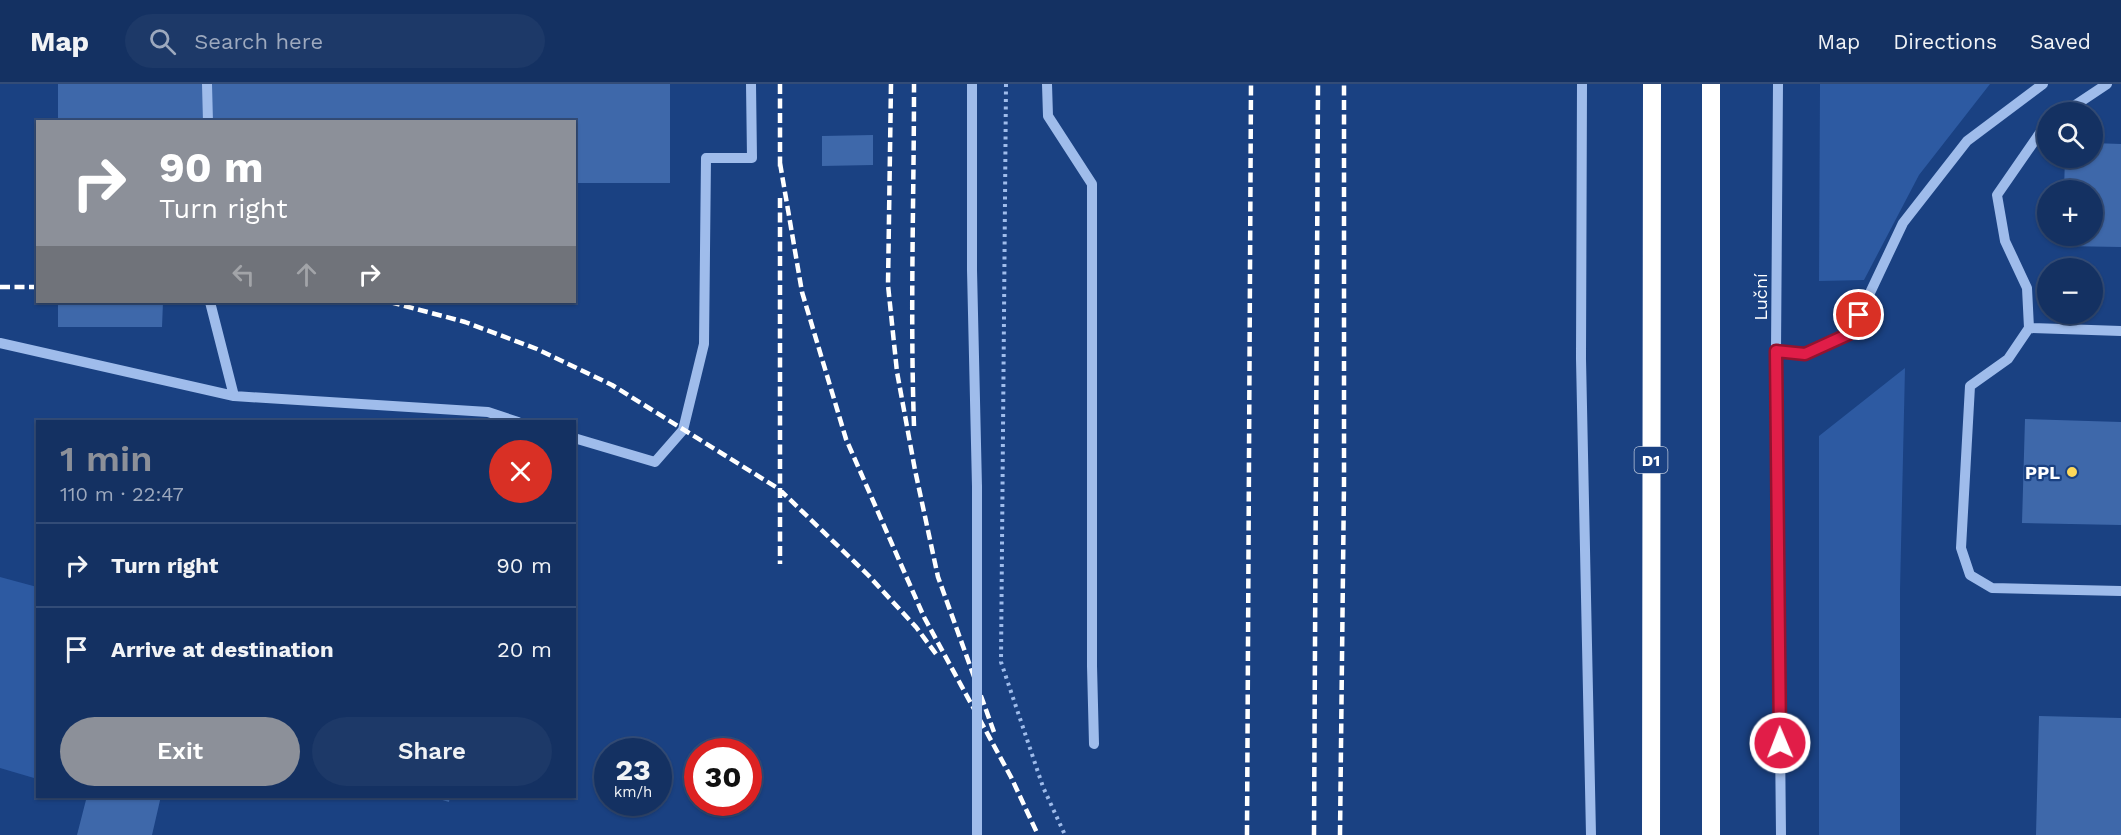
<!DOCTYPE html>
<meta charset="utf-8">
<style>
:root{--surface:#143162;--page:#1d3968;--text:#f1f3f6;--muted:#9da9be;--line:#334c77;--accent:#8c9099}
body{margin:0;font-family:"Work Sans",sans-serif;background:var(--page);color:var(--text);height:100vh;display:flex;flex-direction:column;font-size:22px;white-space:nowrap}
*{box-sizing:border-box;margin:0}
p{font-size:20px;color:var(--muted)}
.icon{flex:none;width:33px;height:33px;fill:none;stroke:currentColor;stroke-width:2;stroke-linecap:round;stroke-linejoin:round}
.map{position:relative;flex:1;overflow:hidden}
.drawer{position:absolute;left:36px;top:336px;width:540px;height:378px;display:flex;flex-direction:column;background:var(--surface);border-radius:0px;box-shadow:0 2px 4px #0004,0 0 0 2px var(--line)}
.drawer>*{flex:none}
.top-card{position:absolute;left:36px;top:36px;width:540px;height:183px;border-radius:0px;box-shadow:0 2px 4px #0004,0 0 0 2px var(--line);background:#8c9099;color:#fff;overflow:hidden}
.buttons{position:absolute;left:2037px;top:18px;display:grid;gap:12px}
.buttons a{display:grid;place-items:center;width:66px;height:66px;border-radius:50%;background:var(--surface);box-shadow:0 2px 4px #0004,0 0 0 2px var(--line);font-size:30px}
.speed{position:absolute;left:594px;top:654px;display:flex;gap:12px;font-size:30px;font-weight:700;text-align:center}
.speed>*{display:grid;place-content:center;width:78px;height:78px;border-radius:50%;background:var(--surface);box-shadow:0 2px 4px #0004,0 0 0 2px var(--line);line-height:1}
.speed small{font-size:15px;font-weight:400}
.speed .limit{border:9px solid #d22;background:#fff;color:#111}
.pin{position:absolute;display:grid;place-items:center;width:51px;height:51px;color:#fff;margin:-26px;border:3px solid #fff;border-radius:50%;box-shadow:0 2px 6px #0007}
.me{position:absolute;width:66px;margin:-33px;rotate:359deg;stroke-linejoin:round;filter:drop-shadow(0 0 4px #0008)}
.turn{display:flex;align-items:center;gap:21px;height:126px;padding:0 24px;font-size:27px}
.turn .icon{width:78px;height:78px;stroke-width:2.5}
.turn b{display:block;font-size:42px;line-height:51px}
.lanes{display:flex;align-items:center;height:57px;padding:0 24px;background:#0003;justify-content:center;gap:30px;direction:ltr}
.lanes .off{opacity:.35}
.round{display:grid;place-items:center;flex:none;width:63px;height:63px;border-radius:32px;background:var(--page)}
.overview{display:flex;align-items:center;justify-content:space-between;height:102px;padding:0 24px}
h1{font-size:36px;font-weight:600;line-height:45px;color:var(--accent)}
.button{display:flex;gap:12px;margin-top:auto;padding:12px 24px}
.button a{flex:1;height:69px;border-radius:36px;background:var(--accent);color:#fff;font-size:24px;font-weight:600;line-height:69px;text-align:center}
.button a+a{background:var(--page);color:var(--text)}
ul{padding:0;list-style:none}
li{display:flex;align-items:center;gap:18px;height:84px;padding:0 24px;border-top:2px solid var(--line)}
li div{flex:1}
li b{display:block;font-size:22px}
li em{font-style:normal}
header{display:flex;align-items:center;gap:36px;box-sizing:border-box;height:84px;padding:0 30px;background:var(--surface);border-bottom:2px solid var(--line)}
header strong{font-size:28px}
nav{display:flex;gap:33px;margin-inline-start:auto;font-size:21px}
.search{width:420px;height:54px;background:var(--page);display:flex;align-items:center;gap:15px;box-sizing:border-box;padding:0 21px;border-radius:33px;color:var(--muted);font-size:22px}
.map>svg:first-child{display:block}
</style>
<header>
<strong>Map</strong>
<div class="search"><svg class="icon" aria-label="search" viewBox="0 0 24 24"><circle cx="10" cy="10" r="6"/><path d="M15 15l6 6"/></svg>Search here</div>
<nav><a>Map</a><a>Directions</a><a>Saved</a></nav>
</header>
<div class="map">
<svg width="2121" height="751" viewBox="0 0 2121 751">
<rect width="100%" height="100%" fill="#1a4182"/>
<!-- green -->
<path fill="#2d5aa2" d="M 1820,0 L 1990,0 L 1919,91 L 1864,196 L 1819,197 Z
M 1905,284 L 1900,506 L 1900,751 L 1819,751 L 1819,352 Z
M 0,493 L 37,503 L 38,680 L 34,694 L 0,684 Z"/>
<!-- building -->
<path fill="#3e68aa" d="M 58,0 L 670,0 L 670,99 L 574,99 L 574,38 L 58,38 Z
M 873,51 L 873,81 L 822,82 L 822,52 Z
M 2092,59 L 2121,60 L 2121,163 L 2063,162 L 2063,152 L 2092,152 L 2092,106 L 2064,106 L 2065,74 L 2092,74 Z
M 58,218 L 163,218 L 162,243 L 58,243 Z
M 2025,335 L 2121,338 L 2121,441 L 2022,439 Z
M 2039,632 L 2121,634 L 2121,751 L 2036,751 Z
M 87,712 L 161,712 L 152,751 L 77,751 Z
M 429,712 L 450,712 L 449,718 Z"/>
<g fill="none" stroke-linecap="round" stroke-linejoin="round">
<!-- path -->
<path stroke="#9fbceb" stroke-width="4" stroke-dasharray="3 4.5" stroke-linecap="butt" d="M 1006,0 L 1001,578 L 1043,703 L 1065,751"/>
<!-- minor -->
<path stroke="#9fbceb" stroke-width="10" d="M 207,0 L 208,38
M 972,0 L 972,186 L 977,403
M 1047,0 L 1048,32 L 1092,100 L 1092,582 L 1094,660
M 1582,0 L 1581,275 L 1591,751
M 1778,0 L 1776,267 L 1781,751
M 2065,28 L 2107,0
M 2048,40 L 2044,43 L 1997,111 L 2005,157 L 2027,204 L 2029,244 L 2008,275 L 1970,302 L 1961,464 L 1970,491 L 1992,504 L 2121,507
M 210,218 L 234,312
M 2029,244 L 2121,247
M 0,259 L 234,312 L 488,328 L 518,338
M 1776,267 L 1805,270 L 1851,249 L 1903,139 L 1967,57 L 2043,0
M 574,354 L 655,378 L 683,346 L 704,260 L 706,74 L 752,74 L 751,0"/>
<!-- highway -->
<path stroke="#fff" stroke-width="18" d="M 1651,751 L 1652,0
M 1711,751 L 1711,0"/>
<!-- rail -->
<path stroke="#fff" stroke-width="4.5" stroke-dasharray="10 4.5" stroke-linecap="butt" d="M 780,0 L 780,87
M 891,0 L 888,201 L 897,288 L 915,386 L 938,493 L 994,648
M 780,79 L 802,208 L 846,355 L 924,533 L 1011,693 L 1038,751
M 780,114 L 780,480
M 0,203 L 38,203
M 390,218 L 465,238 L 537,265 L 612,301 L 779,405 L 868,491 L 916,543 L 936,570
M 914,342 C 910,228 914,114 914,0
M 1247,751 L 1251,0
M 1314,751 L 1318,0
M 1340,751 L 1344,399 L 1344,0"/>
<!-- minor-bridge -->
<path stroke="#9fbceb" stroke-width="10" d="M 977,403 L 977,751"/>
</g>
<g fill="none" stroke-linecap="round" stroke-linejoin="round">
<defs>
<path id="route" d="M 1780,659 L 1776,267 L 1805,270 L 1851,249 L 1859,231"/>
</defs>
<!-- route casing -->
<use href="#route" stroke="#92132f" stroke-width="15"/>
<!-- route -->
<use href="#route" stroke="#e11d48" stroke-width="10"/>
</g>
<!-- markers -->
<circle fill="#fdd85a" stroke="#1a4182" stroke-width="2" cx="2072" cy="388" r="6"/>
<g text-anchor="middle" dominant-baseline="central" stroke-width="4.5" stroke-linejoin="round" paint-order="stroke">
<!-- shield labels -->
<rect fill="#1a4182" stroke="#bac6da" stroke-width="1.5" x="1634.5" y="363" width="33" height="26" rx="4.5"/>
<g font-size="16" font-weight="bold" fill="#fff">
<text x="1651" y="376">D1</text>
</g>
<!-- street labels -->
<g font-size="18" fill="#fff" stroke="#1a4182">
<text transform="translate(1760 213) rotate(-90)">Luční</text>
</g>
<!-- poi labels -->
<g font-size="18" font-weight="bold" fill="#fff" stroke="#1a4182" text-anchor="end">
<text x="2060" y="388">PPL</text>
</g>
</g>
</svg>
<div class="buttons">
<a><svg class="icon" aria-label="search" viewBox="0 0 24 24"><circle cx="10" cy="10" r="6"/><path d="M15 15l6 6"/></svg></a>
<a>+</a>
<a>−</a>
</div>
<div class="speed"><div>23<small>km/h</small></div><div class="limit">30</div></div>
<div class="pin" style="left:1859px;top:231px;background:#d93025"><svg class="icon" aria-label="arrive" viewBox="0 0 24 24"><path d="M6 21V4h12l-3 4 3 4H6"/></svg></div>
<svg class="me" style="left:1780px;top:659px" viewBox="-20 -20 40 40"><circle r="17" fill="#e11d48" stroke="#fff" stroke-width="3"/><path d="M0-11L8 9 0 5-8 9z" fill="#fff"/></svg>
<div class="top-card">
<div class="turn"><svg class="icon" aria-label="right" viewBox="0 0 24 24"><path d="M7 20v-9h11M14 6l5 5-5 5"/></svg><div><b>90 m</b>Turn right</div></div>
<div class="lanes"><svg class="icon off" aria-label="left" viewBox="0 0 24 24"><path d="M17 20v-9H6M10 6l-5 5 5 5"/></svg><svg class="icon off" aria-label="ahead" viewBox="0 0 24 24"><path d="M12 20V5M6 11l6-6 6 6"/></svg><svg class="icon" aria-label="right" viewBox="0 0 24 24"><path d="M7 20v-9h11M14 6l5 5-5 5"/></svg></div>
</div>
<section class="drawer">
<div class="overview"><div><h1>1 min</h1><p>110 m · 22:47</p></div><a class="round" style="background:#d93025;color:#fff"><svg class="icon" aria-label="close" viewBox="0 0 24 24"><path d="M6 6l12 12M18 6L6 18"/></svg></a></div>
<ul>
<li><svg class="icon" aria-label="right" viewBox="0 0 24 24"><path d="M7 20v-9h11M14 6l5 5-5 5"/></svg><div><b>Turn right</b></div><em>90 m</em></li>
<li><svg class="icon" aria-label="arrive" viewBox="0 0 24 24"><path d="M6 21V4h12l-3 4 3 4H6"/></svg><div><b>Arrive at destination</b></div><em>20 m</em></li>
</ul>
<div class="button"><a>Exit</a><a>Share</a></div>
</section>
</div>
